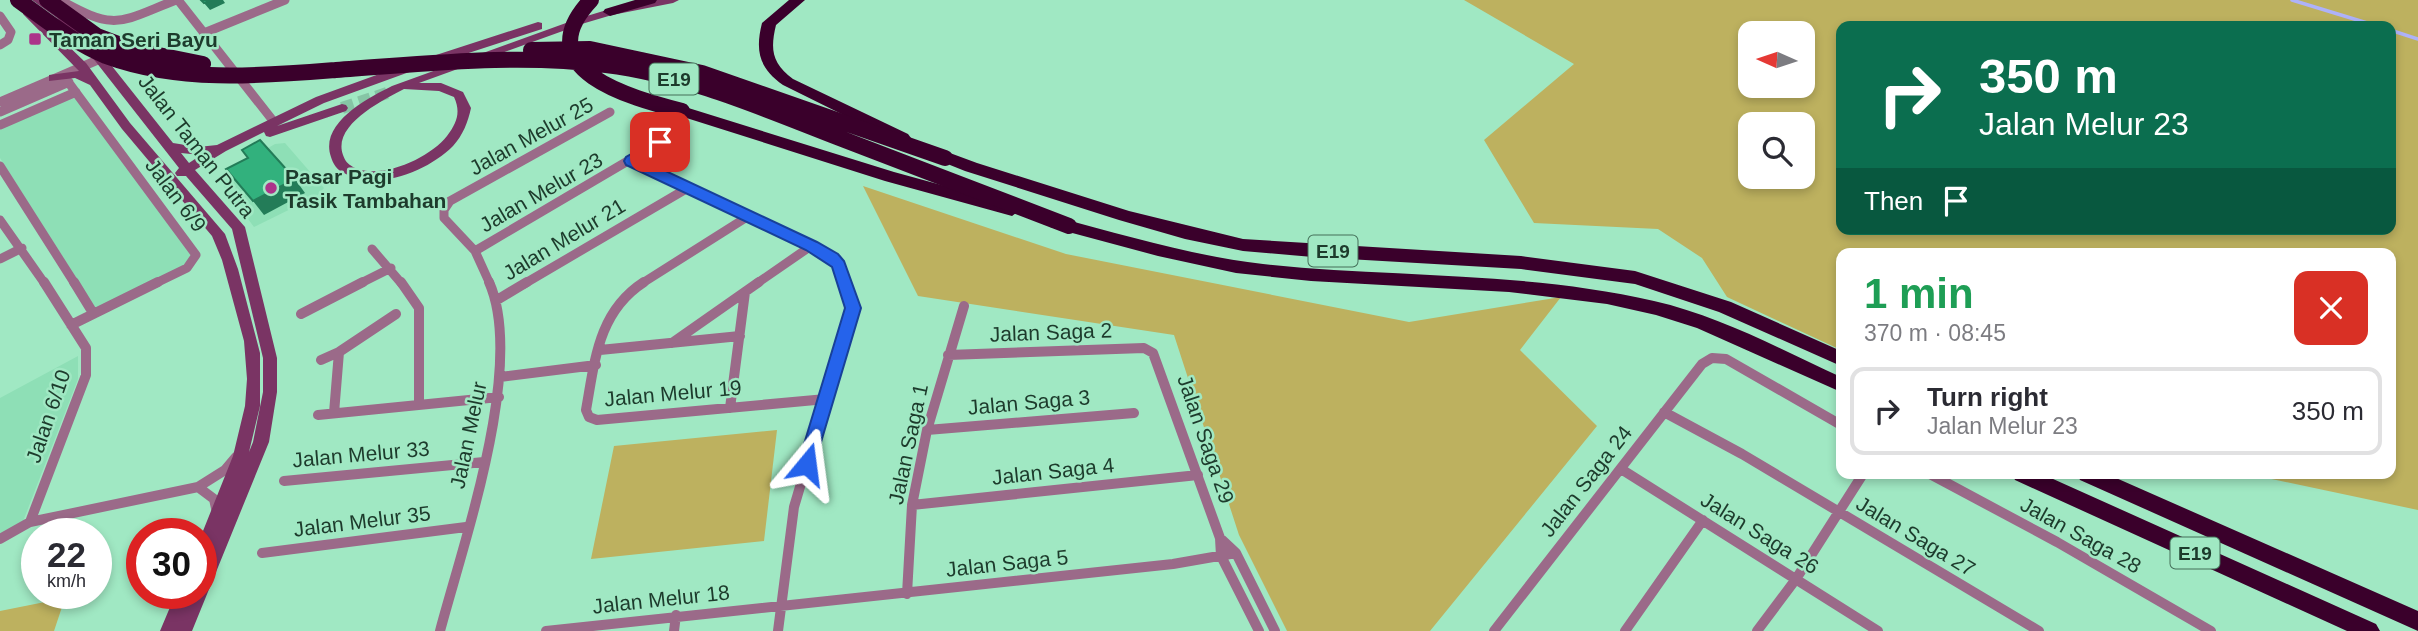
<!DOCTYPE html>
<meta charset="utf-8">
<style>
:root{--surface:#fff;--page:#f7f7f7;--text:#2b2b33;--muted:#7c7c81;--line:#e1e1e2}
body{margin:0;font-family:Arial,sans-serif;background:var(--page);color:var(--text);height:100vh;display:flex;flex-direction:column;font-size:26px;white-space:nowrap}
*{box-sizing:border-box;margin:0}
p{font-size:23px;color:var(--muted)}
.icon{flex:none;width:38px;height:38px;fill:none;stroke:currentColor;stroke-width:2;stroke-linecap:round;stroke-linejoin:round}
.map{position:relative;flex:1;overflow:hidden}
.sheet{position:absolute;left:1836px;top:248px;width:560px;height:231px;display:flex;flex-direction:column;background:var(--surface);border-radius:14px;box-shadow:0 4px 10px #0003}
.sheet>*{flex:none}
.top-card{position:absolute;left:1836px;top:21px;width:560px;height:214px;border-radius:14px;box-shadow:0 4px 10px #0003;background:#0b6e4f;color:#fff;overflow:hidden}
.needle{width:46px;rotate:273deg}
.controls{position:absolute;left:1738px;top:21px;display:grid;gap:14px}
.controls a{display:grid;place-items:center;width:77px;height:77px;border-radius:14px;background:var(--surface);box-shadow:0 4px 10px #0003;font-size:35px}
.speed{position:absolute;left:21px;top:518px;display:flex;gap:14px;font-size:35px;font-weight:700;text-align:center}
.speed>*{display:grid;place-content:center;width:91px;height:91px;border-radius:50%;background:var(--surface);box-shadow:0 4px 10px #0003;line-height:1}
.speed small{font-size:18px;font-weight:400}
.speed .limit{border:10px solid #d22;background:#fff;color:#111}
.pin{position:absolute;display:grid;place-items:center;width:60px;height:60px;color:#fff;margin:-30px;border-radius:14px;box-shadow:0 4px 10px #0006}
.me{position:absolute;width:77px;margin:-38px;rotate:16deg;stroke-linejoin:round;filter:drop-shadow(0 0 5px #0008)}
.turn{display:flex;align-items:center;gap:24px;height:147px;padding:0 28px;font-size:32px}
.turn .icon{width:91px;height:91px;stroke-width:2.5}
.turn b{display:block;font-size:49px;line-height:60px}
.then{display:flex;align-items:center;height:66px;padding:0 28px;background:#0003;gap:14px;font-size:26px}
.round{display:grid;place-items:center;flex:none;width:74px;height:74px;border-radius:14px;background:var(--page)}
.headline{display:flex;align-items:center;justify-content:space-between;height:119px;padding:0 28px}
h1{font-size:42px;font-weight:800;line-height:52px;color:#1e9e55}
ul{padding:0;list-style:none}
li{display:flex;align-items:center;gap:21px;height:88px;margin:0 14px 10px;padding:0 14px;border:4px solid var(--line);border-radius:14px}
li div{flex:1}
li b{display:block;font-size:26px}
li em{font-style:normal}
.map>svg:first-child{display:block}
</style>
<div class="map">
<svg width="2418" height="631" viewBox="0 0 2418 631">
<rect width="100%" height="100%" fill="#a0e8c3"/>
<!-- built -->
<path fill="#8edfb6" d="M 74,95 L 192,256 L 185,267 L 96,309 L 0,158 L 0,127 Z
M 285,143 L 324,188 L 317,196 L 254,227 L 219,180 L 225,173 L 275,144 Z
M 78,356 L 78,379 L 22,524 L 0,536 L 0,398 Z"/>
<!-- green -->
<path fill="#bdb15f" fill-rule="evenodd" d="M 1464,0 L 2418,0 L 2418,510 L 2248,474 L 2390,474 L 2390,254 L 1841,254 L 1841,350 L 1727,297 L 1702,258 L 1658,229 L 1534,223 L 1484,140 L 1574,64 ZM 1841,26 L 2390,26 L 2390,229 L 1841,229 ZM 1750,33 L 1802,33 L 1802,86 L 1750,86 ZM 1750,124 L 1802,124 L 1802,177 L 1750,177 Z
M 863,186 L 1066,254 L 1409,322 L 1561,297 L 1520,350 L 1597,426 L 1430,631 L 1287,631 L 1239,535 L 1174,335 L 918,296 Z
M 777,430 L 764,541 L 591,559 L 614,446 Z
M 65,598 L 54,631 L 0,631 L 0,611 Z"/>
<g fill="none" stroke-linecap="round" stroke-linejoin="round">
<!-- stream -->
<path stroke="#aeb2f9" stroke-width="3.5" d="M 2292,0 L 2377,26
M 2390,30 L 2418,39"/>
<!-- secondary-tunnel -->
<path stroke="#86c5a5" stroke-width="12" stroke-dasharray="12 6" stroke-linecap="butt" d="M 342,108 L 387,93"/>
<!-- street-far1 -->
<path stroke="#9b6a89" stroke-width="9" d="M 60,0 C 117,32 119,22 176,0
M 178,0 L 274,122
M 0,16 L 11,32 L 8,40 L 0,45
M 204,33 L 285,0
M 63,75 L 196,255 L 187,268 L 154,284
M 0,102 L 100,59
M 0,112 L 69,82
M 0,125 L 76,92
M 631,161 L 833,258 L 846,284
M 0,166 L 75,284
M 0,220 L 45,284
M 372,249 L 402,284
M 475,251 L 660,142
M 0,259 L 22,248
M 359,284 L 391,268
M 490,284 L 475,251 L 444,218 L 444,210 L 450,201 L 610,112
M 524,284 L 686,189
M 641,284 L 747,217
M 756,284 L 811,246"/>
<!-- street -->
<path stroke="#9b6a89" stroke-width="10" d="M 74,282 L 93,313
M 401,282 L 419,308 L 419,404
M 644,282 C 598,312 595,360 586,410 L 589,417 L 597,420 L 826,399
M 497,300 L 527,282
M 301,314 L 363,282
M 71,325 L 158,282
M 672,343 L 759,282
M 600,350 L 740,336
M 948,355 L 1144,348 L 1153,353 L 1220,538 L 1221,556 L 1259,631
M 321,360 L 339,352 L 396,314
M 500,377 L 596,365
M 730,408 L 745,292
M 1664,412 L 1742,454 L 2039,631
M 334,413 L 339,352
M 318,415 L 499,397
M 927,430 L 1134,413
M 1621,469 L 1878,631
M 1930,474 L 2057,542 L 2211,631
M 284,481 L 484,462
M 198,487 L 214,499 L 217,513
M 912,505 L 1198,475
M 30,522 L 86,375 L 86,348 L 44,282
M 1220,538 L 1236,553 L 1275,631
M 0,539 L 30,522 L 198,487 L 225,470 L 236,457
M 262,553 L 466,527
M 907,594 L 912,505 L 927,430 L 964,306
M 440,631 C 463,544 526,365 489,282
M 546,631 L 1173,564 L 1236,553
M 674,631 L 676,615
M 778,631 L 794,507 L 853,308 L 846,282
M 1494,631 L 1702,364 L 1712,358 L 1726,359 L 1841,425
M 1625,631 L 1703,520
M 1757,631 L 1796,579 L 1863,474"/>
<!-- secondary -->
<path fill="#7a3464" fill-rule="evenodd" d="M 32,0 L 45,0 L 65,14 L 104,56 L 173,143 L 198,147 L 217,145 L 316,97 L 404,65 L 408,64 L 414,68 L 412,71 L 324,103 L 277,126 L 342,104 L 346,105 L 348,108 L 346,111 L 270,137 L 266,136 L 264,132 L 226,151 L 195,170 L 245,227 L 277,358 L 277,392 L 269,442 L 192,631 L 160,631 L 176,593 L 201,593 L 201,568 L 205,560 L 201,561 L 201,536 L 233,456 L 245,406 L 247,379 L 244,341 L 222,260 L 212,236 L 122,129 L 90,85 L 75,78 L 49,81 L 49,75 L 79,71 L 23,14 L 23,10 L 31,10 L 86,63 L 130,123 L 225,234 L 238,269 L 260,353 L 260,406 L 249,452 L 253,442 L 263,392 L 263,358 L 232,229 L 186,176 L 177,176 L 175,173 L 179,168 L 96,62 L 57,18 ZM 181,153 L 201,155 L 189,163 Z
M 655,0 L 679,0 L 673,3 L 612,15 L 585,23 L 419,83 L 441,83 L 463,92 L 471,108 C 468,122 463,135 453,146 C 428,171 377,192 344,173 C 337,170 333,164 331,157 C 319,123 368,98 392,86 L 577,19 L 610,9 ZM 404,89 L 439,91 L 454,97 C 461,112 457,123 447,136 C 430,158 380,181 353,167 C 348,164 345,161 343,155 C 332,125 383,100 404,89 Z
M 538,22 L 542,23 L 542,29 L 441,62 L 433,62 L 431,59 L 433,56 Z"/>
<!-- highway -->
<path fill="#3a002b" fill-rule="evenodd" d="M 635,0 L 657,0 L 655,3 L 610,16 L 603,12 L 605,9 Z
M 789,0 L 805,0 L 776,25 C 770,50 772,63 793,79 L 908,134 L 911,138 L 908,142 L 898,142 L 783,85 C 759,68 755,51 762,23 Z
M 682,106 L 894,172 L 1018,206 L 1020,210 L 1012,216 L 885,181 L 677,115 L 674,111 L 677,107 Z
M 931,146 L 977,163 L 1129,211 L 1243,239 L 1521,256 L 1635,271 L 1731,302 L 1841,351 L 1841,366 L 1719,312 L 1635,284 L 1521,269 L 1313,257 L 1243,251 L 1185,239 L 1119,220 L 965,171 L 925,155 L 923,151 L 925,147 Z
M 1056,217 C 1124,235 1193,256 1263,264 C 1393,278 1526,271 1654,301 C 1720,316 1780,349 1841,377 L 1841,392 L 1697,328 L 1656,315 L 1607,304 L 1509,292 L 1311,281 L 1236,273 L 1158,256 L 1050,227 L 1048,223 Z
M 2012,474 L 2042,474 L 2376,624 L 2380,631 L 2347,631 L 2015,480 Z
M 2077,474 L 2107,474 L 2418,611 L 2418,631 L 2080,480 Z"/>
<!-- highway-bridge -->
<path stroke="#3a002b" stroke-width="16" d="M 18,0 C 46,20 74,43 106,56 C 179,83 260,76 336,70 C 425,64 517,53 606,65 C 687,75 762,108 837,137 C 914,167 992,196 1069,226
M 47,0 L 97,36 L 134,50 L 203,64
M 591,0 C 525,70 632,98 682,111
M 531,50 L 590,49 L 702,73 L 945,158"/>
</g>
<!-- shaded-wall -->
<path fill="#237c58" d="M 212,0 L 223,0 L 225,3 L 210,10 L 204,3 Z
M 295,179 L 305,193 L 264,215 L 253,201 Z"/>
<!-- building -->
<path fill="#32b17d" stroke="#237c58" stroke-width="2" d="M 201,0 L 212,0 L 204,3 Z
M 260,140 L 295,179 L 253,201 L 226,169 L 248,158 L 242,150 Z"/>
<!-- route -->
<path fill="#2563eb" stroke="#184099" stroke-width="2" d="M 660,138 L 668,142 L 665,146 L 642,160 L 817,242 L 838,254 L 844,261 L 861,308 L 813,469 L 807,471 L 801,469 L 798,464 L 845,308 L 832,267 L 806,250 L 626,165 L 624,161 L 626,157 Z"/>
<!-- markers -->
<g fill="#ac348a" stroke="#a0e8c3" stroke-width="2.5">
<rect x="28" y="32" width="14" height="14" rx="3.5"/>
<circle cx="271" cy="188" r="7"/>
</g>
<g text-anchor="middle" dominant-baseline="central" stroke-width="5" stroke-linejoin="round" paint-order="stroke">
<!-- shield labels -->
<g fill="#a0e8c3" stroke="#446f59" stroke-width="2">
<rect x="649.5" y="63.5" width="49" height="31" rx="5"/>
<rect x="1308.5" y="235.5" width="49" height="31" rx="5"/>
<rect x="2170.5" y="537.5" width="49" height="31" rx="5"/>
</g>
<g font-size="19" font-weight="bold" fill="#1d3b2c">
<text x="674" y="79">E19</text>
<text x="1333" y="251">E19</text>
<text x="2195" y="553">E19</text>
</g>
<!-- poi labels -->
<g font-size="21" font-weight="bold" fill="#1d3b2c" stroke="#a0e8c3" text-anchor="start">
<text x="49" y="39">Taman Seri Bayu</text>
<text x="285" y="176">Pasar Pagi<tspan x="285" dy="24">Tasik Tambahan</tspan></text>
</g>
<!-- street labels -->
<g font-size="21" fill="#1d3b2c" stroke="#a0e8c3">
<text transform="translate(531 136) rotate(-29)">Jalan Melur 25</text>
<text transform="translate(197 146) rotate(52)">Jalan Taman Putra</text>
<text transform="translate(541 192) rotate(-30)">Jalan Melur 23</text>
<text transform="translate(176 195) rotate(53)">Jalan 6/9</text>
<text transform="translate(564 239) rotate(-31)">Jalan Melur 21</text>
<text transform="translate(1051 332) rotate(-2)">Jalan Saga 2</text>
<text transform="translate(673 393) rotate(-5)">Jalan Melur 19</text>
<text transform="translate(1029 402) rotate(-5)">Jalan Saga 3</text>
<text transform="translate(48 416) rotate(-71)">Jalan 6/10</text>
<text transform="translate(468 435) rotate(-78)">Jalan Melur</text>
<text transform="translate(1206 439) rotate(71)">Jalan Saga 29</text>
<text transform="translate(908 444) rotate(-78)">Jalan Saga 1</text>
<text transform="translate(361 454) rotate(-5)">Jalan Melur 33</text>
<text transform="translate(1053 471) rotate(-6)">Jalan Saga 4</text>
<text transform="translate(1586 481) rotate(-52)">Jalan Saga 24</text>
<text transform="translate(362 521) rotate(-7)">Jalan Melur 35</text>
<text transform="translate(1760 533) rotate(32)">Jalan Saga 26</text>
<text transform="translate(2081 535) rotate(29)">Jalan Saga 28</text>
<text transform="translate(1916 536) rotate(31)">Jalan Saga 27</text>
<text transform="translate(1007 563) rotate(-6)">Jalan Saga 5</text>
<text transform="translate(661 599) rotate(-6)">Jalan Melur 18</text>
</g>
</g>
</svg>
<div class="controls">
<a><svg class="needle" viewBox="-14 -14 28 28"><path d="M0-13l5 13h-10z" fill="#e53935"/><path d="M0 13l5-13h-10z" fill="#7c7c81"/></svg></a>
<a><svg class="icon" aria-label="search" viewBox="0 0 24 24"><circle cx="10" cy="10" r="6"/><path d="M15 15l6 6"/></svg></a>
</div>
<div class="speed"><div>22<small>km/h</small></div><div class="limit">30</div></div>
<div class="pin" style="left:660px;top:142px;background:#d93025"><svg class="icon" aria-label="arrive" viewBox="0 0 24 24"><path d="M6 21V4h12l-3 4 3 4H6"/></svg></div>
<svg class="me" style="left:807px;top:464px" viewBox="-20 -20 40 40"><path d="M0-17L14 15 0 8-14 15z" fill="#2563eb" stroke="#fff" stroke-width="4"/></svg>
<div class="top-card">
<div class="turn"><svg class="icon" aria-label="right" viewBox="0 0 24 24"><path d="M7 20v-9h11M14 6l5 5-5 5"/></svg><div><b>350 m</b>Jalan Melur 23</div></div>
<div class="then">Then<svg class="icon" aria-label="arrive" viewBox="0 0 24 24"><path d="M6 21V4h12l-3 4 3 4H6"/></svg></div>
</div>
<section class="sheet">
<div class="headline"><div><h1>1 min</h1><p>370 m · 08:45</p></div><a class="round" style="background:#d93025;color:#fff"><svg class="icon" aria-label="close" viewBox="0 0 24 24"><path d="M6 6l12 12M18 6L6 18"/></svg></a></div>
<ul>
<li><svg class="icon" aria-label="right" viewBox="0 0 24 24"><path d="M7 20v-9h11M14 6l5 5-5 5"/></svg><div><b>Turn right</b><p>Jalan Melur 23</p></div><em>350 m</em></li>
</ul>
</section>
</div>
